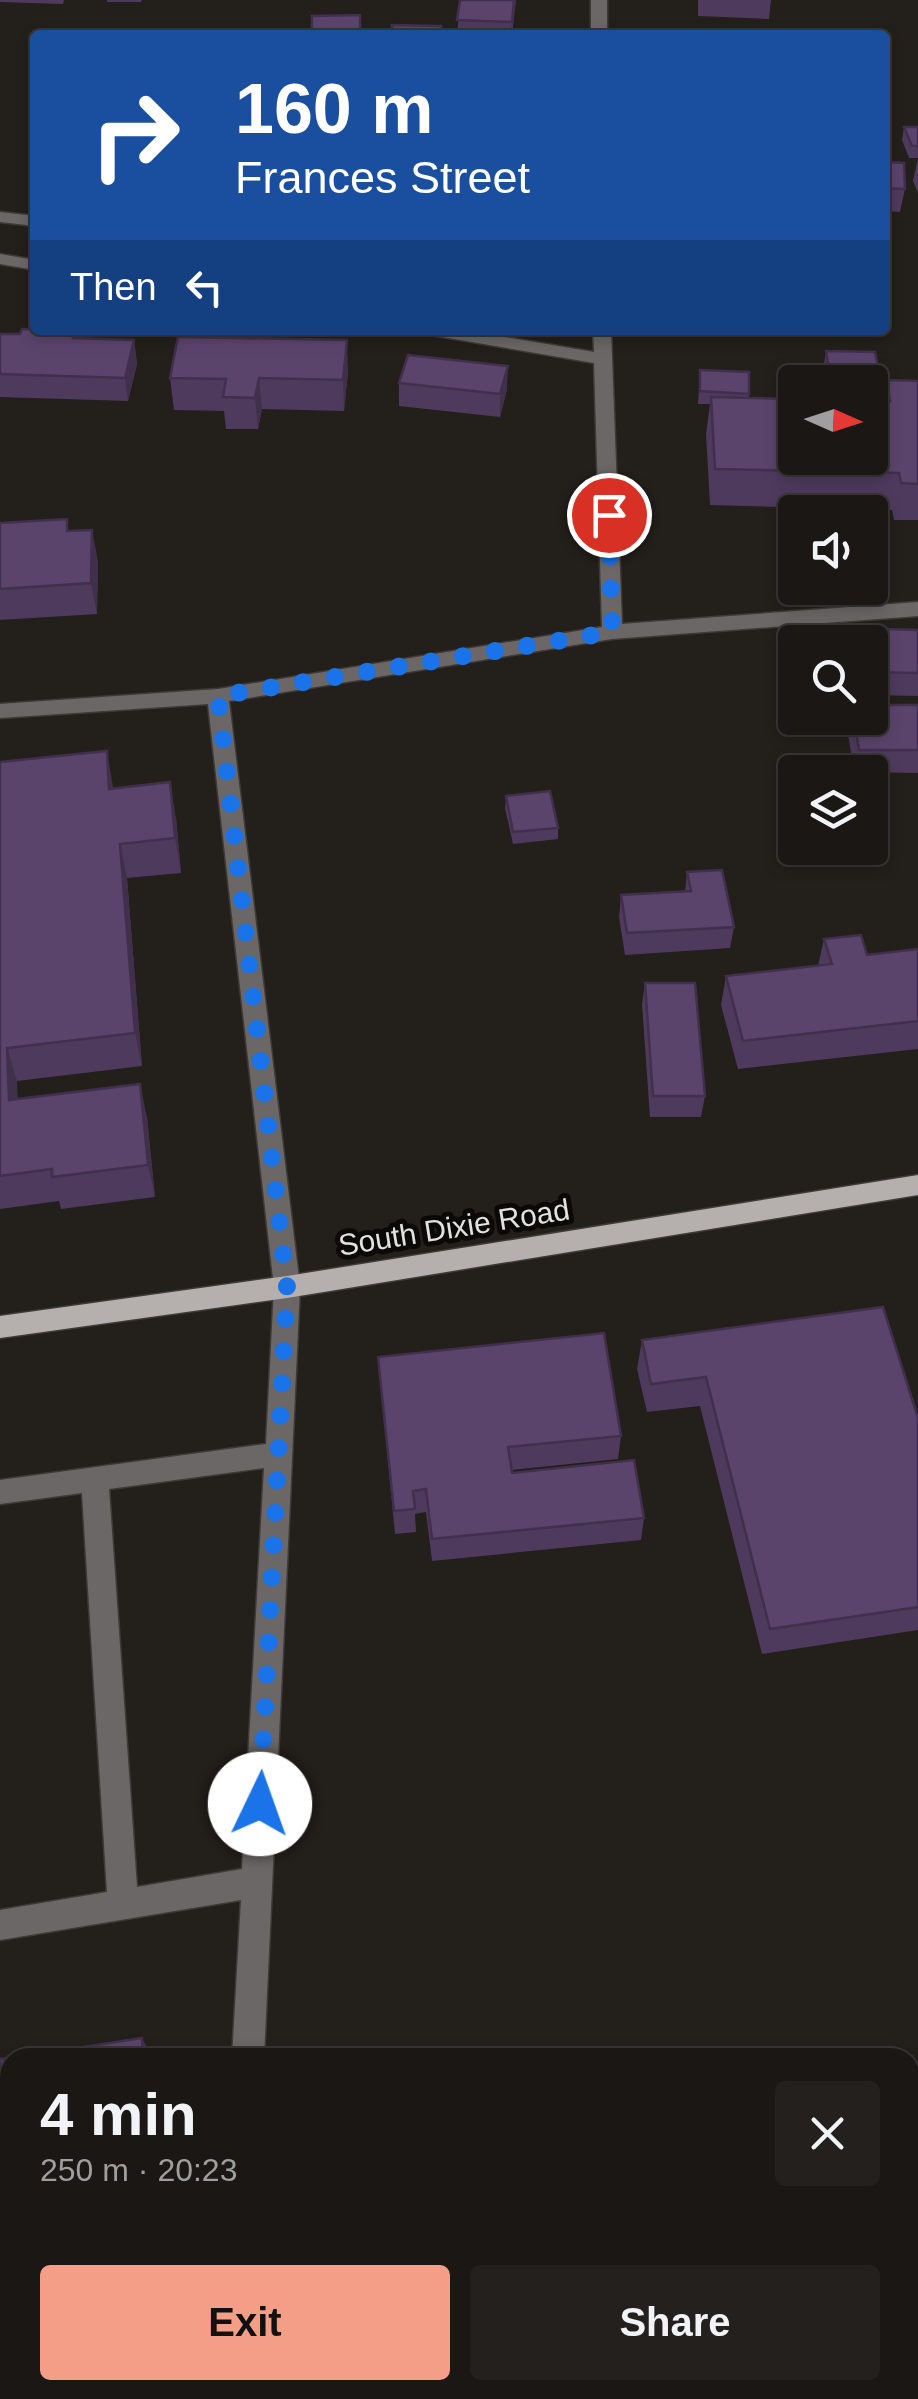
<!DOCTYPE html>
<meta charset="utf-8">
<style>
:root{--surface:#1a1714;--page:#23201d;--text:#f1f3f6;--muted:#9f9fa0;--line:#383634;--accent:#f49e88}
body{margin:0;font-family:Arial,sans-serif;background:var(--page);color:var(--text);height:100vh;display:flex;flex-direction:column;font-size:38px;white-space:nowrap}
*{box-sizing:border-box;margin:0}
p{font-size:32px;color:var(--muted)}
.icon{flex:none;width:55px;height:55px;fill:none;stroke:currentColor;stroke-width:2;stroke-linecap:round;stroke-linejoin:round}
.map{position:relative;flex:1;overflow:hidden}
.details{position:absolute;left:0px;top:2048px;width:920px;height:352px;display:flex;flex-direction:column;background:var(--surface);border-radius:30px 30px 0 0;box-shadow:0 5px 15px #0003,0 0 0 2px var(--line)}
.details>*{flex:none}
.guide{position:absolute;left:30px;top:30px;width:860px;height:305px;border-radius:10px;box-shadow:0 5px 15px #0003,0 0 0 2px var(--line);background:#1a4fa0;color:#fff;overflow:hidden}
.needle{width:65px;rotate:93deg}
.tools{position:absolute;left:778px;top:365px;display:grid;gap:20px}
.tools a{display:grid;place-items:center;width:110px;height:110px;border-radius:10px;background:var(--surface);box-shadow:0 5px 15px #0003,0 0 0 2px var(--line);font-size:50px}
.pin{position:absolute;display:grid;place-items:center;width:85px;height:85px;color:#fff;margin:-42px;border:5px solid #fff;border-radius:50%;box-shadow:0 2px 10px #0007}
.me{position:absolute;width:110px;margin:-55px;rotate:3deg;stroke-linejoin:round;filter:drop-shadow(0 0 8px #0008)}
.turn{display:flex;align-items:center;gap:35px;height:210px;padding:0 40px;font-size:45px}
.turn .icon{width:130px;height:130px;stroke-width:2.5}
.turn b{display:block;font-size:70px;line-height:85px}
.then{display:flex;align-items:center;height:95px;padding:0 40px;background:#0003;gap:20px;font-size:38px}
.round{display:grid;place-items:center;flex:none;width:105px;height:105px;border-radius:10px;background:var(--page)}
.overview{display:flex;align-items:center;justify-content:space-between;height:170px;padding:0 40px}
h1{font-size:60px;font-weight:600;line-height:75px}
.primary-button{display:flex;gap:20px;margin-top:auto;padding:20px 40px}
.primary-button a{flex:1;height:115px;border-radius:10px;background:var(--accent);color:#111;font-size:40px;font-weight:600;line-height:115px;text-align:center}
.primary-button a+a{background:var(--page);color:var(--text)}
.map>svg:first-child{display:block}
</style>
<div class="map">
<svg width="918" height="2399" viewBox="0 0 918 2399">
<rect width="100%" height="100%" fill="#231f1b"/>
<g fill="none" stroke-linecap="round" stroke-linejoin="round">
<defs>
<path id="minor" d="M 591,0 L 607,0 L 607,35 L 591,35 Z
M 0,212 L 35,216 L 35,226 L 0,222 Z
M 0,254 L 35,260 L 35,270 L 0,264 Z
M 422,330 L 463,330 L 594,352 L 593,330 L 611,330 L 622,624 L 918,602 L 918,616 L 612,639 L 229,701 L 300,1287 L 264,2058 L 232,2058 L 241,1900 L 0,1940 L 0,1910 L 107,1892 L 82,1493 L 0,1504 L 0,1480 L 266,1444 L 274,1287 L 208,704 L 0,718 L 0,704 L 218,689 L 602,627 L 594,363 L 431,335 ZM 264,1468 L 242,1869 L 137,1887 L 109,1489 Z
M 918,2152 L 918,2184 L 910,2186 L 910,2154 Z
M 214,2390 L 248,2390 L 247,2399 L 213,2399 Z"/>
<path id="major" d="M 918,1175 L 918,1195 L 287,1298 L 0,1338 L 0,1316 L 287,1276 Z"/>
</defs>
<!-- minor casing -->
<use href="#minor" stroke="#3e3a36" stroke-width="3"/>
<!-- major casing -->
<use href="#major" stroke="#3e3a36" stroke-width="3"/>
<!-- minor -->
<use href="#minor" fill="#6a6766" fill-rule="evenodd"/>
<!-- major -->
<use href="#major" fill="#b5afae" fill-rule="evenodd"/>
</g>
<!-- wall -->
<path fill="#4e3a5d" d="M 0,0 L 64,0 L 63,4 L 0,2 Z
M 107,0 L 142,0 L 141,2 L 107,2 Z
M 460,0 L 516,0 L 512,35 L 457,35 Z
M 698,0 L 771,0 L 769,19 L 698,16 Z
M 904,127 L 918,127 L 918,193 L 913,181 L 918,158 L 909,158 L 902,140 Z
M 885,162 L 905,189 L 900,212 L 885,211 Z
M 75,331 L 77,339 L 134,340 L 137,364 L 128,401 L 0,397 L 0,334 L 20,334 Z
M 826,351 L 881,384 L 879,396 L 870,396 L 870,382 L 827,382 L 824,364 Z
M 700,370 L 749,394 L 749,398 L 883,401 L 887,380 L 918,381 L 918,520 L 894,520 L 892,510 L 710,505 L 706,434 L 710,404 L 698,404 Z
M 348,372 L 344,411 L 262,409 L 258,429 L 226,429 L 224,411 L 174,410 L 170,378 Z
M 399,383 L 507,389 L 500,417 L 399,406 Z
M 0,523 L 69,531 L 98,561 L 97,614 L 0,620 Z
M 842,628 L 918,630 L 918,696 L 870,695 L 870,642 L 839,642 Z
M 918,705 L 918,773 L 854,772 L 847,728 L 849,718 L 870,718 Z
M 0,762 L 114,788 L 176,818 L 181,873 L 127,878 L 142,1066 L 17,1081 L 17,1099 L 147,1117 L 155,1197 L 61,1209 L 59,1201 L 0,1209 Z
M 506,796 L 558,828 L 558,839 L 513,844 L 505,808 Z
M 687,872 L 734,927 L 730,948 L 625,955 L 619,917 L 621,895 L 685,892 Z
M 824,939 L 867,955 L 918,949 L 918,1049 L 738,1069 L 721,1005 L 726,976 L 818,966 Z
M 645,983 L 705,1096 L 701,1117 L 650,1117 L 642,1004 Z
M 642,1340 L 918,1418 L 918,1630 L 762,1654 L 700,1406 L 647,1412 L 637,1369 Z
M 378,1357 L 621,1436 L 618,1459 L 511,1470 L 512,1473 L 644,1518 L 641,1540 L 432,1561 L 426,1512 L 415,1514 L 416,1532 L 395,1534 Z"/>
<!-- shaded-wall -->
<path fill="#40304c" d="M 514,0 L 516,0 L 511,35 L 512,22 Z
M 134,340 L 137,364 L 128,401 L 125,378 Z
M 347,340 L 348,372 L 344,411 L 343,380 Z
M 508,366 L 507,389 L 500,417 L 500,394 Z
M 259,378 L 262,409 L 258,429 L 255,398 Z
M 92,530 L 98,561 L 97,614 L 91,583 Z
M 107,751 L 113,787 L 116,824 L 109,789 Z
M 170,782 L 176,818 L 181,873 L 175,838 Z
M 120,844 L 127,878 L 142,1066 L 135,1033 Z
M 7,1048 L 17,1081 L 19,1132 L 9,1100 Z
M 140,1084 L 147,1117 L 155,1197 L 148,1165 Z
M 142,2038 L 151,2054 L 152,2058 L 143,2058 Z
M 58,2390 L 70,2390 L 70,2399 L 58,2399 Z"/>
<!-- building -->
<path fill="#5b446c" stroke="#40304c" stroke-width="2.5" d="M 460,0 L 514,0 L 512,22 L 457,20 Z
M 360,15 L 360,35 L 312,35 L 312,16 Z
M 392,25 L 441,26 L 441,35 L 392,35 Z
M 904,127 L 918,127 L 918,146 L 912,146 Z
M 885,162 L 904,163 L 905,189 L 885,188 Z
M 22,329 L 75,331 L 73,338 L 134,340 L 125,378 L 0,374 L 0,334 L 20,334 Z
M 178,337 L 347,340 L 343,380 L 259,378 L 255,398 L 223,397 L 226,379 L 170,378 Z
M 826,351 L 875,352 L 881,384 L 831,382 Z
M 408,355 L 508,366 L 500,394 L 399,383 Z
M 700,370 L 749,372 L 749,394 L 700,391 Z
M 887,380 L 918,381 L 918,484 L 901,483 L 899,473 L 715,469 L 711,397 L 795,399 L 795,458 L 870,458 L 870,401 L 890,401 Z
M 67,519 L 67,531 L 92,530 L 91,583 L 0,589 L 0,523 Z
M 842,628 L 918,630 L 918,673 L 870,672 L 870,642 L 843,642 Z
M 870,705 L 918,705 L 918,750 L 859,750 L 854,718 L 870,718 Z
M 107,751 L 109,789 L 170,782 L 175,838 L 120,844 L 135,1033 L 7,1048 L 9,1100 L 140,1084 L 148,1165 L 52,1177 L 52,1169 L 0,1176 L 0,762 Z
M 550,791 L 558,828 L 513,832 L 506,796 Z
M 722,870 L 734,927 L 627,933 L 621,895 L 691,891 L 687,872 Z
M 861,935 L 867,955 L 918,949 L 918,1021 L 743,1041 L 726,976 L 832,964 L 824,939 Z
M 645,983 L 695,983 L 705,1096 L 653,1096 Z
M 883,1307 L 918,1418 L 918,1607 L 770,1629 L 706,1377 L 651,1384 L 642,1340 Z
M 604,1333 L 621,1436 L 508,1447 L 512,1473 L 634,1460 L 644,1518 L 432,1539 L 426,1489 L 413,1491 L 415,1509 L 394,1511 L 378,1357 Z
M 142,2038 L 143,2058 L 13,2058 Z
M 10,2058 L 10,2390 L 58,2390 L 58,2399 L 0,2399 L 0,2059 Z
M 918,2231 L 918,2399 L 404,2399 L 404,2390 L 910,2390 L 910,2232 Z"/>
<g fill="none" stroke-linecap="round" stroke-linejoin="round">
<!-- route -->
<path stroke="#1a73e8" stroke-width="18" stroke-dasharray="0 32.4" d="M 260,1804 L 287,1287 L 218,696 L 612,632 L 609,515"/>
</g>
<g text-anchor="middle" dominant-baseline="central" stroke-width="10" stroke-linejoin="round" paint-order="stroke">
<!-- street labels -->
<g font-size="30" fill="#e3e1de" stroke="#0b0908">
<text transform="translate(454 1227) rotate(-9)">South Dixie Road</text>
</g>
</g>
</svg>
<div class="tools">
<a><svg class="needle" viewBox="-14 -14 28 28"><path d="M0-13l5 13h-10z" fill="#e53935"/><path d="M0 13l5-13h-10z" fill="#9f9fa0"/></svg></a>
<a><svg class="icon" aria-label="sound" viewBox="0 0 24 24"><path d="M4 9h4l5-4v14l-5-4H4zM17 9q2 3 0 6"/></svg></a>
<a><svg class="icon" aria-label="search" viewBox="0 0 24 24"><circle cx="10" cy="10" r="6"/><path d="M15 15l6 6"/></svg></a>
<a><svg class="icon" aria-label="layers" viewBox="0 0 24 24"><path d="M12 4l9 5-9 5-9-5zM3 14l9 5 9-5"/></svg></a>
</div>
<div class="pin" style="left:609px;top:515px;background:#d93025"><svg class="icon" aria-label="arrive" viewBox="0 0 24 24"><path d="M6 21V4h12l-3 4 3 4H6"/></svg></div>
<svg class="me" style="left:260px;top:1804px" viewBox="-20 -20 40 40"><circle r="19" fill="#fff"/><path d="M0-13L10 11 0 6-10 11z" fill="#1a73e8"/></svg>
<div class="guide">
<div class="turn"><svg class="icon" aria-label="right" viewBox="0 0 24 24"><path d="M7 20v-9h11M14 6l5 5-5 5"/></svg><div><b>160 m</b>Frances Street</div></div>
<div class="then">Then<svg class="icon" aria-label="left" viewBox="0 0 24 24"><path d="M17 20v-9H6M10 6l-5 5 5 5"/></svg></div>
</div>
<section class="details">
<div class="overview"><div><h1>4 min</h1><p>250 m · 20:23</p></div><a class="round"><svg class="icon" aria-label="close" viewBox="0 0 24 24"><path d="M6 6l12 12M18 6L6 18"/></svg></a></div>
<div class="primary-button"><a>Exit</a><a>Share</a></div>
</section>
</div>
